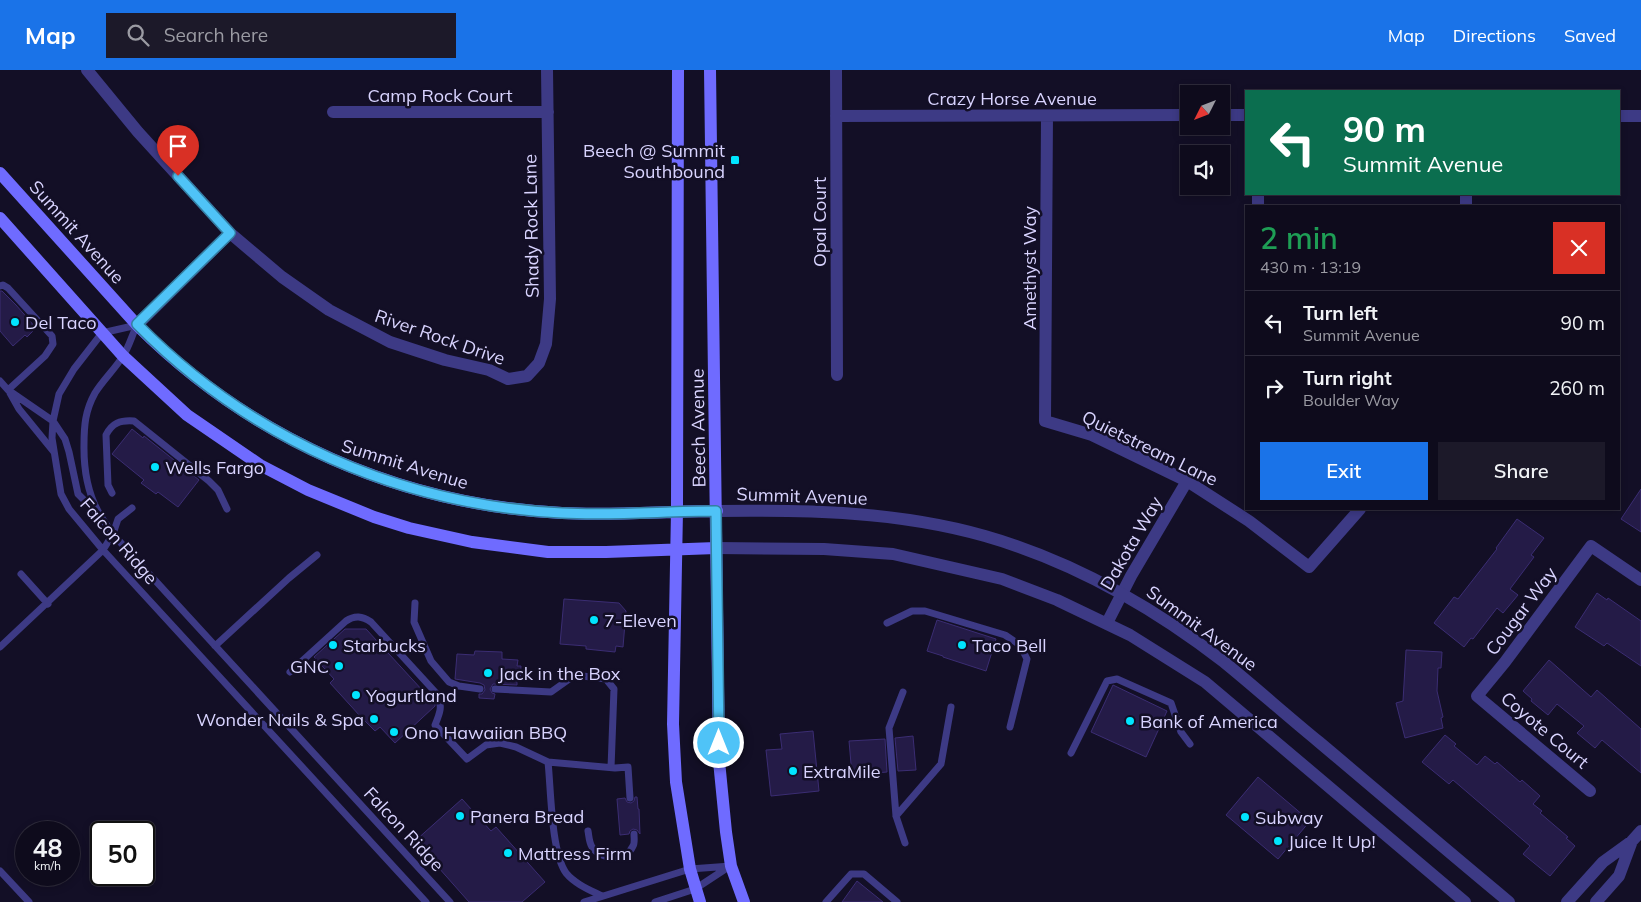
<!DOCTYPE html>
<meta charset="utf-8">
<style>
:root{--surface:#0e0b1c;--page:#1c1929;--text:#f1f3f6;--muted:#9b9ba3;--line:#2e2b3b;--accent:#1a73e8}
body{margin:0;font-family:Mulish,sans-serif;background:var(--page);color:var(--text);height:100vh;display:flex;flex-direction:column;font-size:19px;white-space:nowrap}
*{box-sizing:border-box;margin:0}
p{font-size:16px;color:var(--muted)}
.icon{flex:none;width:28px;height:28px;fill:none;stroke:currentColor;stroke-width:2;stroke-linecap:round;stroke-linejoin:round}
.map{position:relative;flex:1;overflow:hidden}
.drawer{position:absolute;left:1245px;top:135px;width:375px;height:305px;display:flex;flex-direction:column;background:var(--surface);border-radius:0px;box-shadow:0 2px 8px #0003,0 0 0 1px var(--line)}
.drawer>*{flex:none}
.guide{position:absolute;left:1245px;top:20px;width:375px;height:105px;border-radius:0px;box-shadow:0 2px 8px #0003,0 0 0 1px var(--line);background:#0b6e4f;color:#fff;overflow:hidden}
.needle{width:32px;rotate:228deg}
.fabs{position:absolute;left:1180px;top:15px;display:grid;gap:10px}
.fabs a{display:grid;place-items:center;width:50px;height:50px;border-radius:0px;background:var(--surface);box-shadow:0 2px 8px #0003,0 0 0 1px var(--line);font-size:25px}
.speed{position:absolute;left:15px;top:751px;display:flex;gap:10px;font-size:25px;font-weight:700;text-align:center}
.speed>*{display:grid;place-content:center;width:65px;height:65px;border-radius:50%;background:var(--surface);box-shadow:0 2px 8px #0003,0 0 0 1px var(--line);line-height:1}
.speed small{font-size:12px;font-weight:400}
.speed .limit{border:2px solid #111;border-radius:8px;background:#fff;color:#111}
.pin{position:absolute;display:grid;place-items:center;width:42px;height:42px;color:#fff;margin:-51px -21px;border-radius:50% 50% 50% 0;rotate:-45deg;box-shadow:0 0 5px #0007}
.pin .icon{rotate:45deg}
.me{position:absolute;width:55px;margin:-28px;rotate:0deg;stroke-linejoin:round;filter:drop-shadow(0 0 4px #0008)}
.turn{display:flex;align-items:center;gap:18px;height:105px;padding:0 15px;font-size:22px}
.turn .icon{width:65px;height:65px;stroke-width:2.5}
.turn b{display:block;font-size:35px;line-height:42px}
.round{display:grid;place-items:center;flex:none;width:52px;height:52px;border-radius:0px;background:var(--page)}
.head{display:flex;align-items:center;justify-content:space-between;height:85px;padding:0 15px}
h1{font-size:30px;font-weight:600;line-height:38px;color:#1e9e55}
.cta{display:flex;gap:10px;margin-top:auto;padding:10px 15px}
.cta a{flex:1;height:58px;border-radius:0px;background:var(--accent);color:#fff;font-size:20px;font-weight:600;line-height:58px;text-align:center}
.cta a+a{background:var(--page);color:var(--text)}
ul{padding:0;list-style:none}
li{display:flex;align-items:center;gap:15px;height:65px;padding:0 15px;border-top:1px solid var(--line)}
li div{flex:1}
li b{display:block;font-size:19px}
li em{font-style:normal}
header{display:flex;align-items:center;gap:30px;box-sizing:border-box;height:70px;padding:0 25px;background:var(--accent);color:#fff}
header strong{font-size:24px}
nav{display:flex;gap:28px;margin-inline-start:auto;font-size:18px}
.search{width:350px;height:45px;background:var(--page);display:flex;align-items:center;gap:12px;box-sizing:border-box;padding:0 18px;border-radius:0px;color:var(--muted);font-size:19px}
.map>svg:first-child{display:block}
</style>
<header>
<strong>Map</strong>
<div class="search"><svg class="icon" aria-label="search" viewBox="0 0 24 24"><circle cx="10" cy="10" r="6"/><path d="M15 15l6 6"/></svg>Search here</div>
<nav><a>Map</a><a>Directions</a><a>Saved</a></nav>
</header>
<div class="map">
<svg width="1641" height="832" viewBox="0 0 1641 832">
<rect width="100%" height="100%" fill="#130f26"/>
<!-- building -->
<path fill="#241b47" stroke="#3b2d73" d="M 0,221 L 2,221 L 16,235 L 36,258 L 27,267 L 25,265 L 13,276 L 0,261 Z
M 132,359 L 143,368 L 144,366 L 199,410 L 178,437 L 158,422 L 156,424 L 141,413 L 144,410 L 112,384 Z
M 1641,419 L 1641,462 L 1621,449 Z
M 1517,449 L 1544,468 L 1531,485 L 1534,487 L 1510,519 L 1518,525 L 1503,543 L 1497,538 L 1473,569 L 1471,568 L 1464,577 L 1434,553 L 1454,527 L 1458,529 L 1497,479 L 1496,478 Z
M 1597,523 L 1607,530 L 1608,528 L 1641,551 L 1641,596 L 1607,573 L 1604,576 L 1575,557 Z
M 564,529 L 619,533 L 626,541 L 623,577 L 616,576 L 615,582 L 586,579 L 586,576 L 560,574 Z
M 937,550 L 996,569 L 986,601 L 943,587 L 943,586 L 927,581 Z
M 345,559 L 366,559 L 435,634 L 435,636 L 395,673 L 380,657 L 375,661 L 360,646 L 330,613 L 334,609 L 314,587 Z
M 1406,580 L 1442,582 L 1441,598 L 1438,598 L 1437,621 L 1443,647 L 1441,648 L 1443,658 L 1405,668 L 1396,633 L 1403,631 Z
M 475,581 L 502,582 L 502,589 L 518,590 L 517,596 L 521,596 L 520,610 L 517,610 L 517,615 L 493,614 L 490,619 L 492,623 L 495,624 L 494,629 L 479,628 L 479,624 L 482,624 L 485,620 L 484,615 L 480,613 L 455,609 L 457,584 L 474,585 Z
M 1549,590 L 1591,627 L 1597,620 L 1641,659 L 1641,703 L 1602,670 L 1595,678 L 1577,663 L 1584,656 L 1557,634 L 1548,645 L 1531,631 L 1532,629 L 1523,621 Z
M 1113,615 L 1167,641 L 1146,687 L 1091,662 Z
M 813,661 L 819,721 L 771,726 L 766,680 L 782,679 L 780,664 Z
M 1445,665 L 1456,674 L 1454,676 L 1477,695 L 1485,686 L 1495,694 L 1497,692 L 1520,712 L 1522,710 L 1540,726 L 1533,734 L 1542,741 L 1540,743 L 1568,767 L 1566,768 L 1575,776 L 1550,806 L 1523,784 L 1530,776 L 1453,710 L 1449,714 L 1422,692 Z
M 913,666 L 916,700 L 898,701 L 895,668 Z
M 885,669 L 887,702 L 852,705 L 849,671 Z
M 1258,707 L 1310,751 L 1278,789 L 1226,745 Z
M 635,727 L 637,727 L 638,739 L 639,739 L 640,764 L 637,760 L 633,759 L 630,761 L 629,764 L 620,765 L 617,729 L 625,728 L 627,732 L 631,733 L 634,731 Z
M 462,729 L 491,761 L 496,757 L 545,812 L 522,832 L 469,832 L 415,771 Z
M 857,811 L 883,832 L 842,832 Z"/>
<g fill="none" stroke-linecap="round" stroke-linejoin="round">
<!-- service -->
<path stroke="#3d3a85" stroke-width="7" d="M 0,216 L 3,215 L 8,218 L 52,266 L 53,274 L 45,286 L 8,320
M 137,255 L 102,263 L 74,299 L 59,324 L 53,351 L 52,368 L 61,424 L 69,439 L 103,480 L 426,832
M 137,255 C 132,265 129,277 123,286 C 115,299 103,310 95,323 C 85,341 84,356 84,375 C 83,441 111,461 152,507 L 450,832
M 0,311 L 8,320 L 53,351 L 65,369 L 69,382 L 78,424 L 95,441
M 10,323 L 19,339 L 54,382
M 112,423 L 108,415 L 106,365 C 112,353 120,350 134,351 L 209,411 L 218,420 L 227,439
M 21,504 L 48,534
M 415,533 L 414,552 L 431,591 L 449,612 L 459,616 L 480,619
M 887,553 L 912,541 L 925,541 L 1005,565 L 1020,575 L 1027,589 L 1010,657
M 215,576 L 289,508 L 317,485
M 0,577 L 103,480 L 113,464 L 118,449 L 132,438
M 290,602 L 346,551 C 355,545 362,546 371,552 L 437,624 C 443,636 440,643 435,655 L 467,689 L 486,675 L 500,673 L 516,677 L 548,692 L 615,698 L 628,697 L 630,728
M 495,619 L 551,622 L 575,605 L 606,609 L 614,619 L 611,698
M 903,622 L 889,658 L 896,746 L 905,773
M 1071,683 L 1107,611 L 1117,609 L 1171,633 L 1181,662 L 1190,674
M 548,692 C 551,719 551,782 566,803 C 575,814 590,820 602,826
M 896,746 L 941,694 L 951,637
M 588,761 C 589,766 589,772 592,777 C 600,790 626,792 633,776 C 635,773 634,768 634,764
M 0,801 L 29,832
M 584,832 L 690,799 L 731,796
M 655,832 L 695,819 L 730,796
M 826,832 L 851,804 L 864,804 L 897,832"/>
<!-- minor -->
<path stroke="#3d3a85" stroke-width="12" d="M 87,0 L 138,62 L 230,163 L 282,207 L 329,240 L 390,272 L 445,290 L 489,300 L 508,309 L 527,306 L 539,293 L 546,274 L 550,229 L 547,0
M 836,0 L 837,305
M 333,42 L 548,42
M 1221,45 L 1246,45
M 836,46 L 1189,45
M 1047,46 L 1045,351 L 1092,365 L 1187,411 L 1249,451 L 1309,497 L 1360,439
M 1619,46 L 1641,46
M 1258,136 L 1258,124
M 1466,136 L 1466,124
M 137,255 L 230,163
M 1107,553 L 1131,506 L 1187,411
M 1590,721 L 1477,626 L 1505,592 L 1591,476 L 1641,510
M 1567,832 L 1603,792 L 1632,771 L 1641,761
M 1596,832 L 1619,806 L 1632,771"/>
<!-- tertiary -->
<path stroke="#3d3a85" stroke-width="12" d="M 717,441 C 808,440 897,441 985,466 C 1072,491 1153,537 1224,592 C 1256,618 1287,646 1319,672 C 1382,725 1445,779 1509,832
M 716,478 L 824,479 L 893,484 L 1002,509 L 1057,530 L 1130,565 L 1205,612 L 1465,832"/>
<!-- secondary -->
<path stroke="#6f6bff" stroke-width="12" d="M 678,0 L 677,441 L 673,654 L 676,712 L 690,799 L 700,832
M 710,0 L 719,691 L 726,762 L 731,796 L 744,832
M 0,103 L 137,255 C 251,369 400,435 562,443 C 613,446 665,441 717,441
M 0,148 L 123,286 L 187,345 L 260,395 L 308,420 L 374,447 L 409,458 L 472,472 L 548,482 L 606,482 L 716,478"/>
</g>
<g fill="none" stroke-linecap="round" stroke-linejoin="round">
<defs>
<path id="route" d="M 178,106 L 230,163 L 137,254 C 250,369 400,435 562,443 C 613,446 665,441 716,441 L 719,673"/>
</defs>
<!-- route casing -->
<use href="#route" stroke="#337fa1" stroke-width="12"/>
<!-- route -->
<use href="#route" stroke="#4fc3f7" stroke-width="9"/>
</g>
<!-- markers -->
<g fill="#00e5ff" stroke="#130f26" stroke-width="2">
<rect x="730" y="85" width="10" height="10" rx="2.5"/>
<circle cx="15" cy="252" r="5"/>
<circle cx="155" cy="397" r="5"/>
<circle cx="594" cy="550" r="5"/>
<circle cx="333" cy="575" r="5"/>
<circle cx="962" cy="575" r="5"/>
<circle cx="339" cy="596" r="5"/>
<circle cx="488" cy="603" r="5"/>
<circle cx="356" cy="625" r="5"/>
<circle cx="374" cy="649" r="5"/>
<circle cx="1130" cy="651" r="5"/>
<circle cx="394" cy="662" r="5"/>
<circle cx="793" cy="701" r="5"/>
<circle cx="460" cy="746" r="5"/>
<circle cx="1245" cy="747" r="5"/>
<circle cx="1278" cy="771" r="5"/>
<circle cx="508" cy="783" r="5"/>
</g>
<g text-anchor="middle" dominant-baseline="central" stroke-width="5" stroke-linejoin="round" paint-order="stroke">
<!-- street labels -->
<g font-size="18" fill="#d9d4ff" stroke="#130f26">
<text x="440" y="25">Camp Rock Court</text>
<text x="1012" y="28">Crazy Horse Avenue</text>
<text transform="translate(819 152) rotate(-90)">Opal Court</text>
<text transform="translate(531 156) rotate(-91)">Shady Rock Lane</text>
<text transform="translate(77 162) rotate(48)">Summit Avenue</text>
<text transform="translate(1029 198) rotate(-90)">Amethyst Way</text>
<text transform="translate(440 267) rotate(19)">River Rock Drive</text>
<text transform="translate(698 358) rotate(-91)">Beech Avenue</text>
<text transform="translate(1150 378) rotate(26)">Quietstream Lane</text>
<text transform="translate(405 394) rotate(17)">Summit Avenue</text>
<text transform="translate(802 426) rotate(2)">Summit Avenue</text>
<text transform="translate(119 471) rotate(49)">Falcon Ridge</text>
<text transform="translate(1131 473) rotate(-60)">Dakota Way</text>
<text transform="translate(1521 541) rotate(-53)">Cougar Way</text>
<text transform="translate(1202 558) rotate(36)">Summit Avenue</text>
<text transform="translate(1545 660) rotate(40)">Coyote Court</text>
<text transform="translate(404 759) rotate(47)">Falcon Ridge</text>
</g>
<!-- poi labels -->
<g font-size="18" fill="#d9d4ff" stroke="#130f26" text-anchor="start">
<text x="725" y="80" text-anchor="end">Beech @ Summit<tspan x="725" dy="21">Southbound</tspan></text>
<text x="25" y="252">Del Taco</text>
<text x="165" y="397">Wells Fargo</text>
<text x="604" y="550">7-Eleven</text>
<text x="343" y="575">Starbucks</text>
<text x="972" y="575">Taco Bell</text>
<text x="329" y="596" text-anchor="end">GNC</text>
<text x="498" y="603">Jack in the Box</text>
<text x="366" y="625">Yogurtland</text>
<text x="364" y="649" text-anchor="end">Wonder Nails &amp; Spa</text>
<text x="1140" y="651">Bank of America</text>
<text x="404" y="662">Ono Hawaiian BBQ</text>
<text x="803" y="701">ExtraMile</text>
<text x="470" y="746">Panera Bread</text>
<text x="1255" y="747">Subway</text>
<text x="1288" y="771">Juice It Up!</text>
<text x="518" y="783">Mattress Firm</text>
</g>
</g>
</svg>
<div class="fabs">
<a><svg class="needle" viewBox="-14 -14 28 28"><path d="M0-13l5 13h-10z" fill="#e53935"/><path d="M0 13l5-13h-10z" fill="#9b9ba3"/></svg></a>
<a><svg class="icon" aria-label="sound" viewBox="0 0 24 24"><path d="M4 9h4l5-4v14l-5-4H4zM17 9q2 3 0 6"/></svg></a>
</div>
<div class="speed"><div>48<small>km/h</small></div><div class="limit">50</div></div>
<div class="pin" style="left:178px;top:106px;background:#d93025"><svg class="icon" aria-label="arrive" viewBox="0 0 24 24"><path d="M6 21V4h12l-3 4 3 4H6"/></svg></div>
<svg class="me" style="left:719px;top:673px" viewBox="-20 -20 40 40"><circle r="17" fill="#4fc3f7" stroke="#fff" stroke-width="3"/><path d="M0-11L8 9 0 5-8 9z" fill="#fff"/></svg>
<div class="guide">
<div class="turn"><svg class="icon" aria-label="left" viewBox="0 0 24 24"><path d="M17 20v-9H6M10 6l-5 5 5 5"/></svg><div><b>90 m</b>Summit Avenue</div></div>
</div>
<section class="drawer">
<div class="head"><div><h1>2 min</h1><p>430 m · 13:19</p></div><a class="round" style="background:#d93025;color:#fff"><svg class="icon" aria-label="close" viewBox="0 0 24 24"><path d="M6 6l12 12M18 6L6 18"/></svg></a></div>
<ul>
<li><svg class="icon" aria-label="left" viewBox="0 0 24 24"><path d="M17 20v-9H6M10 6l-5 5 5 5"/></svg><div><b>Turn left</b><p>Summit Avenue</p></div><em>90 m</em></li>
<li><svg class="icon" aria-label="right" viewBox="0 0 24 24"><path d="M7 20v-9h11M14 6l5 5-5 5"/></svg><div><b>Turn right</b><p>Boulder Way</p></div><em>260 m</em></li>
</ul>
<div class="cta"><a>Exit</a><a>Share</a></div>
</section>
</div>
